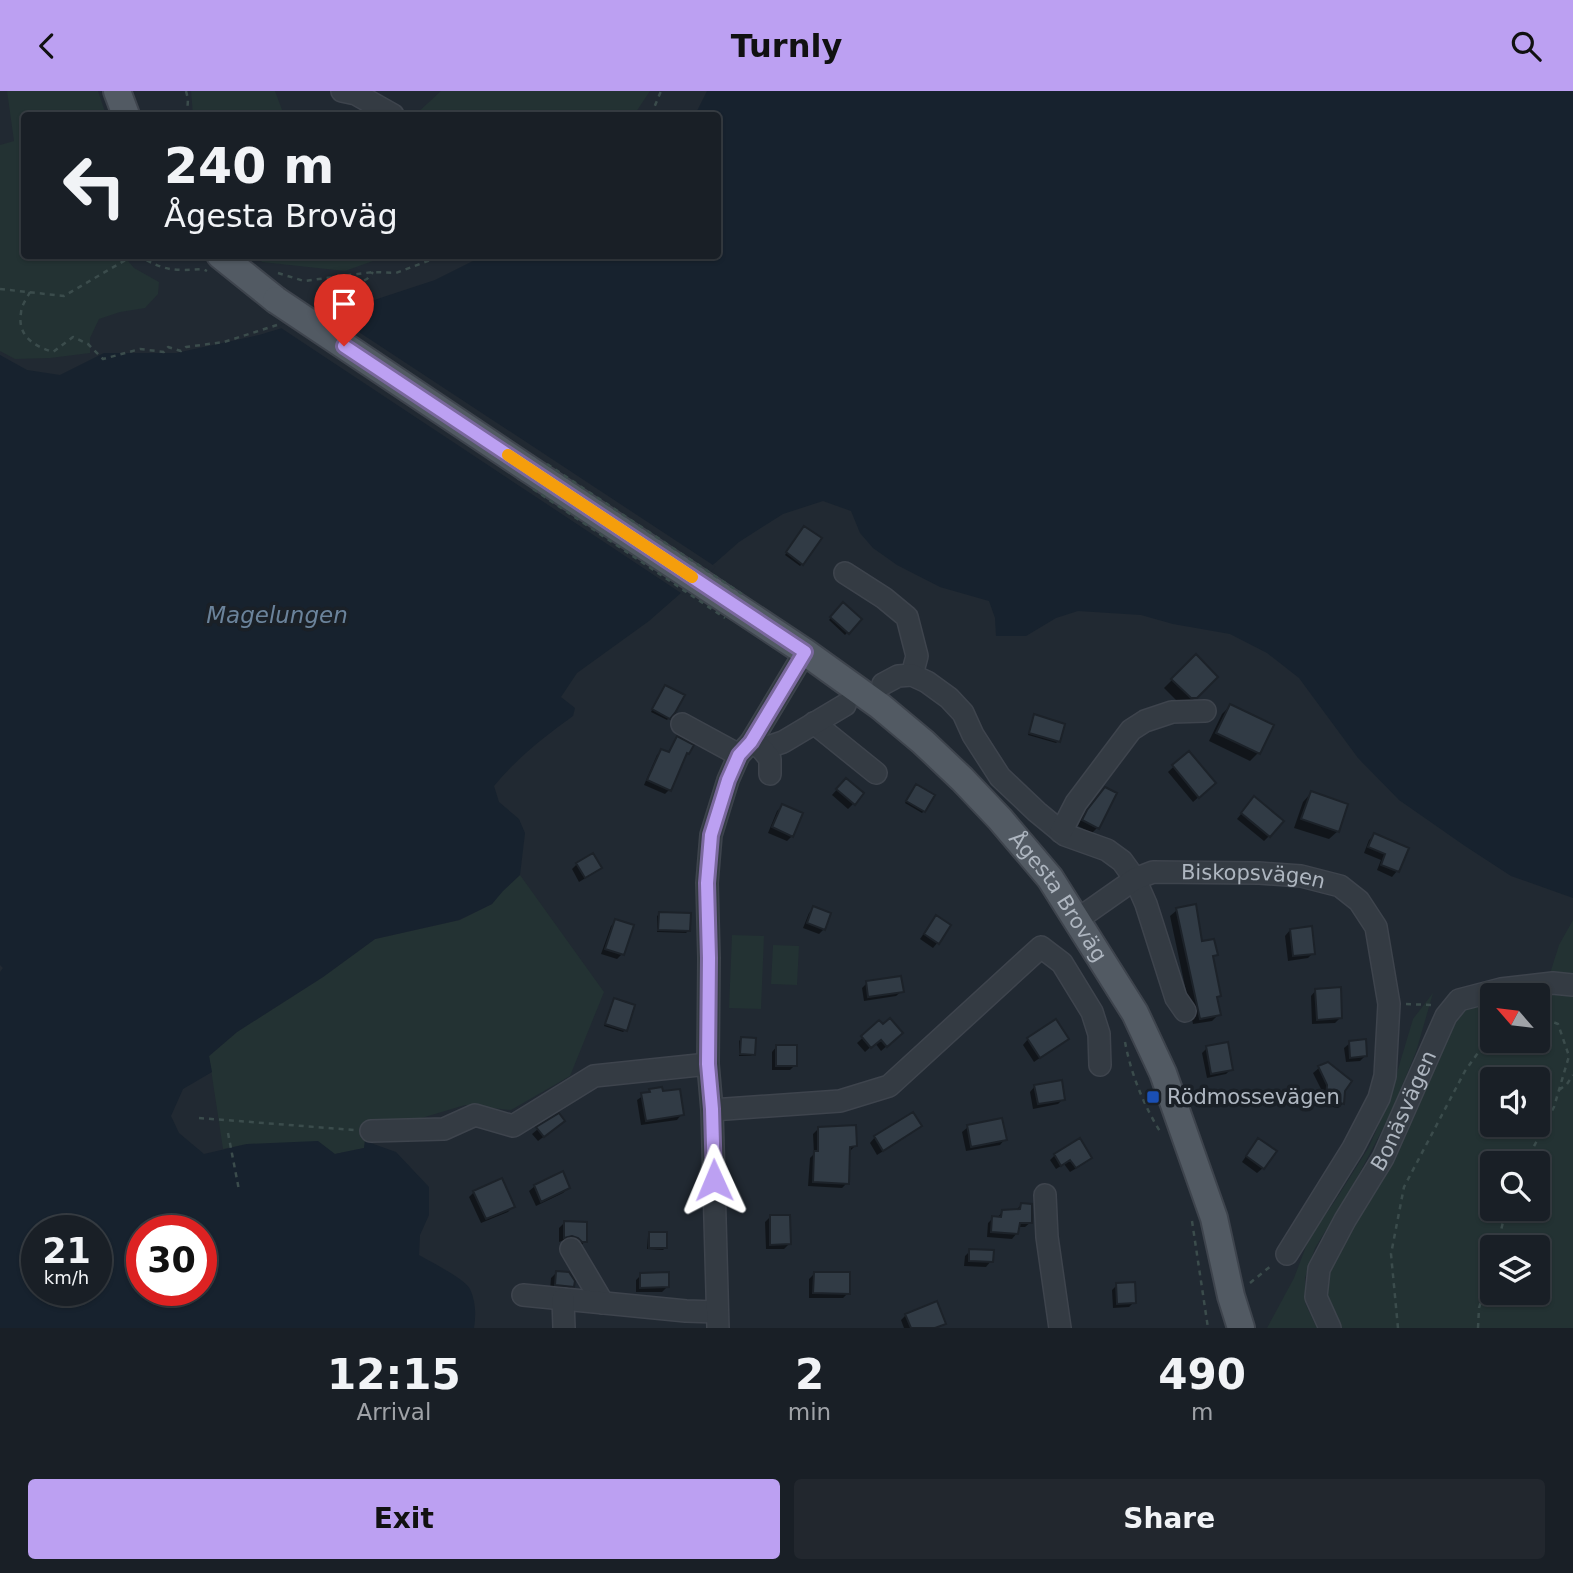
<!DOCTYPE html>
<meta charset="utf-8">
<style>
:root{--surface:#191f26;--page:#22272e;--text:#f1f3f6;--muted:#9fa2a7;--line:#373d43;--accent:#bca0f2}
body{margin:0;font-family:"DejaVu Sans",sans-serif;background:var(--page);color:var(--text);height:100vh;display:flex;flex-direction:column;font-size:26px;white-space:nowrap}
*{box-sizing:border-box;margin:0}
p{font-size:23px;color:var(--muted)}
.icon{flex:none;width:38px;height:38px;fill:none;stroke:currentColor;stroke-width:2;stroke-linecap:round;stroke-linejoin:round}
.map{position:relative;height:1237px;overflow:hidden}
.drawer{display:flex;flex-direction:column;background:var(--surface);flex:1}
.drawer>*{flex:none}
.guide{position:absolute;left:21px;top:21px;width:700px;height:147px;border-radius:7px;box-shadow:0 2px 5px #0004,0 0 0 2px var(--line);background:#191f26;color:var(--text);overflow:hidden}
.needle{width:46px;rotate:298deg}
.buttons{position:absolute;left:1480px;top:892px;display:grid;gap:14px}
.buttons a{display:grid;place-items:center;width:70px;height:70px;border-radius:7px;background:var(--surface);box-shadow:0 2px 5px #0004,0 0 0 2px var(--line);font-size:35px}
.speed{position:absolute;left:21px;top:1124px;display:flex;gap:14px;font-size:35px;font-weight:700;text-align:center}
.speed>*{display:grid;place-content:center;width:91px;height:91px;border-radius:50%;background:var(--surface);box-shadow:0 2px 5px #0004,0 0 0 2px var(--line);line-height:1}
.speed small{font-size:18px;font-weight:400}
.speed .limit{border:10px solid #d22;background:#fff;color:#111}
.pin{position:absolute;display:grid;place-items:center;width:60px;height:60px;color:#fff;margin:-72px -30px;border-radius:50% 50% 50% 0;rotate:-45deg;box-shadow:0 0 7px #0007}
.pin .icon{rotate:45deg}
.me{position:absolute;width:77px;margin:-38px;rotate:359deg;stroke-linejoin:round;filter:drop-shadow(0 0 5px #0008)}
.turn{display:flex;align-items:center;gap:24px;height:147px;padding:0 28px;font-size:32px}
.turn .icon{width:91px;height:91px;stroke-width:2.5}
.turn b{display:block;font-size:49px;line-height:60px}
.eta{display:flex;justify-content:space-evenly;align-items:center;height:119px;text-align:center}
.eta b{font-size:42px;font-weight:600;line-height:49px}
.button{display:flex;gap:14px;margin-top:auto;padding:14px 28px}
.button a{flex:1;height:80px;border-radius:7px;background:var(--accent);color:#111;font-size:28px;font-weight:600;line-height:80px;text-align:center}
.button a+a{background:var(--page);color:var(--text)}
header{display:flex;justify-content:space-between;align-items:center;height:91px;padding:0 28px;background:var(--accent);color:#111;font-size:32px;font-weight:600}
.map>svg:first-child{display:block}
</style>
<header><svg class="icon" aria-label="back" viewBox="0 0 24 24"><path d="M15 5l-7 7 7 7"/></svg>Turnly<svg class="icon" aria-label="search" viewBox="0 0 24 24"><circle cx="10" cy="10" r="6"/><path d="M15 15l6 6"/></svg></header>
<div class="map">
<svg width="1573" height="1237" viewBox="0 0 1573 1237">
<rect width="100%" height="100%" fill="#212932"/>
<!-- green -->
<path fill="#233233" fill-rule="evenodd" d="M 7,0 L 98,0 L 106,24 L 24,24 L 24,164 L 124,165 L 134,177 L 159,191 L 158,203 L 145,217 L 120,221 L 99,228 L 90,247 L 90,262 L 50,267 L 15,268 L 0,260 L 0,54 L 14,50 Z
M 191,0 L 275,0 L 284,24 L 193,24 Z
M 441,0 L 650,0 L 634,24 L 415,24 Z
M 257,165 L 387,165 L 345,180 L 262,171 Z
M 520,784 L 604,901 L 570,985 L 511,1019 L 465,1014 L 385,1038 L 365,1049 L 364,1057 L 335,1063 L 247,1053 L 223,1058 L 209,965 L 237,941 L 323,886 L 375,848 L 460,829 L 492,813 L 502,800 Z
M 1573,829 L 1573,1237 L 1330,1237 L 1319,1178 L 1459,909 L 1547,892 L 1559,854 ZM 1493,905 L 1538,905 L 1538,950 L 1493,950 ZM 1493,989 L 1538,989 L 1538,1034 L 1493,1034 ZM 1493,1073 L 1538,1073 L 1538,1118 L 1493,1118 ZM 1493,1157 L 1538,1157 L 1538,1202 L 1493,1202 Z
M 732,844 L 764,845 L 761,918 L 729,917 Z
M 773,854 L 799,855 L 797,894 L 771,893 Z
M 1433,902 L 1416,961 L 1389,1026 L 1349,1102 L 1315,1157 L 1305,1187 L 1305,1212 L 1317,1237 L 1267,1237 L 1294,1187 L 1310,1145 L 1335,1110 L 1369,1056 L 1387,1015 L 1413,928 Z"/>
<!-- water -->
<path fill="#17222e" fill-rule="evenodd" d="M 707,0 L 1573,0 L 1573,807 L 1511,785 L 1465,755 L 1399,709 L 1358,667 L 1299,587 L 1267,562 L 1230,543 L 1173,533 L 1141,524 L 1078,520 L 1056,527 L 1026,545 L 996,545 L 995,527 L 989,510 L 940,496 L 897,474 L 873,457 L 860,442 L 851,420 L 823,410 L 783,423 L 739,451 L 649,530 L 577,582 L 561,606 L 575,617 L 573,625 C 544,646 516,668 494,695 L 499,711 L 519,728 L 525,742 L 520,784 L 503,800 L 492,813 L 459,829 L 375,848 L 323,886 L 237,941 L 209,965 L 212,981 L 183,998 L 171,1025 L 179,1042 L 204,1063 L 247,1053 L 318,1050 L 335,1063 L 364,1057 L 365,1050 L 396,1061 L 429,1096 L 429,1124 L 420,1144 L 419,1164 C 431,1171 465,1188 470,1198 C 476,1211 476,1224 474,1237 L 0,1237 L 0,881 L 3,877 L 0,874 L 0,264 L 27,279 L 60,284 L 104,262 L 176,262 L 259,244 L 362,213 L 435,189 L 483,165 L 718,164 L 718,24 L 695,24 ZM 37,1139 L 96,1139 L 96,1199 L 37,1199 ZM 142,1139 L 201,1139 L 201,1199 L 142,1199 Z"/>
<!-- pier -->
<path fill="#212932" d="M 327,220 L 716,476 L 684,504 L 278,235 Z"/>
<!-- shadow -->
<path fill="#0007" d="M 802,439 L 802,473 L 800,475 L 785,464 Z
M 843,514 L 859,528 L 845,544 L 829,529 Z
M 1196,565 L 1216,586 L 1187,615 L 1182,615 L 1164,597 Z
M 663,598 L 674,621 L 667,629 L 651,621 Z
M 1230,615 L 1258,662 L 1250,670 L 1209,650 L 1222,623 Z
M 1035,625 L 1058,650 L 1056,652 L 1028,644 Z
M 677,647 L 688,662 L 684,667 L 669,699 L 665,703 L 644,694 L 657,664 L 662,660 L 668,662 L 673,652 Z
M 1188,662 L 1209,697 L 1193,711 L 1168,681 Z
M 841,694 L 853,713 L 848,718 L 832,704 Z
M 914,697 L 924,720 L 922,722 L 905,712 Z
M 1311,702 L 1338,740 L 1329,748 L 1294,737 L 1303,711 Z
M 1100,703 L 1097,737 L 1092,742 L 1078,735 L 1082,726 Z
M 1249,713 L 1269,745 L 1264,750 L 1237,728 Z
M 782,715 L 792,745 L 787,750 L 768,742 L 777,720 Z
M 1374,744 L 1406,757 L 1397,780 L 1392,786 L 1377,779 L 1381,769 L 1364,762 L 1369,749 Z
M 577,773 L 599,776 L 594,782 L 579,791 L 572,778 Z
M 814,817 L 824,838 L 819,843 L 803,837 L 809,822 Z
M 1177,819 L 1201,852 L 1216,863 L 1212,867 L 1219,904 L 1216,908 L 1219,923 L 1212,930 L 1193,933 L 1170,825 Z
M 660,823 L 688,840 L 686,842 L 657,841 L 657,825 Z
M 616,830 L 622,863 L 617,868 L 601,863 L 611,835 Z
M 931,832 L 938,851 L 933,857 L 920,848 Z
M 1290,839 L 1313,862 L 1308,867 L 1288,870 L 1285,845 Z
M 867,892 L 902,900 L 896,905 L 864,910 L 862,897 Z
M 1316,899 L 1341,926 L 1335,932 L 1312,933 L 1311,905 Z
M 614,909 L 625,939 L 623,941 L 604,935 Z
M 879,932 L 896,947 L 881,960 L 875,952 L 865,961 L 857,952 Z
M 741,948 L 753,963 L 751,965 L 739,965 L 739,950 Z
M 1028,948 L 1067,948 L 1034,971 L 1023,954 Z
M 1350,952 L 1366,964 L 1360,970 L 1346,971 L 1344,957 Z
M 777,955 L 795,974 L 790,979 L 772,979 L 772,961 Z
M 1207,957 L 1231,978 L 1226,983 L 1207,987 L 1202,962 Z
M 1328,973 L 1344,999 L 1343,1012 L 1338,1017 L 1321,1014 L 1322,1000 L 1313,982 L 1319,977 Z
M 1035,995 L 1063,1008 L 1058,1013 L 1033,1018 L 1030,1001 Z
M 650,1000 L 682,1023 L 677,1029 L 641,1034 L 637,1009 Z
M 558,1035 L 538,1050 L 532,1043 L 538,1038 Z
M 920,1035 L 915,1040 L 877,1064 L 870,1052 L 875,1046 Z
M 968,1036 L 1005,1048 L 1000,1054 L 966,1060 L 962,1041 Z
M 818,1038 L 855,1055 L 850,1060 L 847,1092 L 842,1097 L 808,1095 L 810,1067 L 814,1063 L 813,1043 Z
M 1253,1055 L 1263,1077 L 1257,1082 L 1242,1071 Z
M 1055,1064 L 1090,1067 L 1085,1072 L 1070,1081 L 1064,1073 L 1056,1078 L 1050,1069 Z
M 535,1095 L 568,1097 L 563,1102 L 536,1115 L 529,1100 Z
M 474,1101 L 513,1115 L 508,1121 L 481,1132 L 469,1106 Z
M 1021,1114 L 1031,1131 L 1025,1136 L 1018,1136 L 1017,1142 L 1012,1148 L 987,1146 L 988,1132 L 993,1127 L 998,1126 L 1003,1120 L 1016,1119 Z
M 770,1126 L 789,1153 L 784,1158 L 766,1158 L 765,1131 Z
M 564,1132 L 585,1150 L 580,1156 L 565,1149 L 559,1151 L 559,1137 Z
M 650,1143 L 665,1157 L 663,1159 L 647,1158 L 648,1145 Z
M 970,1160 L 991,1170 L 986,1176 L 964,1175 L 965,1165 Z
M 556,1182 L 573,1195 L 567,1200 L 550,1199 L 551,1187 Z
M 814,1183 L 848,1202 L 843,1207 L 809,1207 L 809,1188 Z
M 641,1184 L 667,1196 L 662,1201 L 636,1201 L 636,1189 Z
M 1117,1194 L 1134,1211 L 1129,1216 L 1113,1217 L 1112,1199 Z
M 906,1224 L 944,1232 L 940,1236 L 940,1233 L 930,1237 L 904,1237 L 901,1229 Z"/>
<!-- building -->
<path fill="#313b45" stroke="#1c2229" stroke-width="2" d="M 804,435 L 822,447 L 803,474 L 786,461 Z
M 843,511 L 862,528 L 849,543 L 830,526 Z
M 1196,563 L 1218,586 L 1197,607 L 1191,607 L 1171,588 Z
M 665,594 L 685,604 L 675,622 L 670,628 L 652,618 Z
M 1230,613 L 1274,634 L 1260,663 L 1216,642 Z
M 1034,623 L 1065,633 L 1060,651 L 1029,642 Z
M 677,645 L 694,654 L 689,663 L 687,662 L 671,700 L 647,689 L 661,658 L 669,661 Z
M 1189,660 L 1216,692 L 1199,707 L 1172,674 Z
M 846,687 L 864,702 L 855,714 L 836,698 Z
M 916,693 L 935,704 L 925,721 L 906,710 Z
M 1105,696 L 1117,702 L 1099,738 L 1082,729 L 1087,719 Z
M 1311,700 L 1348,713 L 1339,741 L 1301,728 Z
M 1254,705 L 1284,730 L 1270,746 L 1241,722 Z
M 782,713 L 803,722 L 793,746 L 772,736 Z
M 1374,742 L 1409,757 L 1399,781 L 1381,774 L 1385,763 L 1368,756 Z
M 593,762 L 602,777 L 585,787 L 576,772 Z
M 1196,813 L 1202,850 L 1214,848 L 1218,864 L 1213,865 L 1221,905 L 1217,906 L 1221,924 L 1200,928 L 1176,817 Z
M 813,815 L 831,822 L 825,839 L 807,832 Z
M 659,821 L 691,822 L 690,840 L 658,839 Z
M 936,824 L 951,834 L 939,853 L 924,843 Z
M 615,828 L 634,834 L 624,864 L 605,858 Z
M 1312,835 L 1315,863 L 1293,865 L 1290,838 Z
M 901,885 L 904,901 L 868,906 L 866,890 Z
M 1341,896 L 1342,927 L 1317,929 L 1315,898 Z
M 614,907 L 635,914 L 627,940 L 605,933 Z
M 890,927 L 903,942 L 887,956 L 881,949 L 871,957 L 861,945 L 879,929 L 883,933 Z
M 1056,928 L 1069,948 L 1040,967 L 1027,947 Z
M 741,946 L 756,947 L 755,964 L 740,963 Z
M 1366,948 L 1367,965 L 1350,967 L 1349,950 Z
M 1228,951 L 1233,979 L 1211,983 L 1206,955 Z
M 776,954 L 797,954 L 797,975 L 776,975 Z
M 1328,971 L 1352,990 L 1345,1000 L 1344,1013 L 1326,1009 L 1327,994 L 1318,975 Z
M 1062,989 L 1065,1009 L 1038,1013 L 1034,994 Z
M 662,996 L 663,1000 L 680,998 L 684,1024 L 646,1030 L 641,1002 L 650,1001 L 649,998 Z
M 913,1021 L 922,1035 L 883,1060 L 874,1045 Z
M 559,1022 L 565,1030 L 544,1046 L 536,1036 Z
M 1002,1027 L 1007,1049 L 971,1056 L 967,1034 Z
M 856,1034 L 857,1055 L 850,1056 L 849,1093 L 813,1091 L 814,1060 L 818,1060 L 818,1036 Z
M 1080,1047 L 1092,1067 L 1076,1077 L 1070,1069 L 1061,1075 L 1054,1063 Z
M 1258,1047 L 1277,1060 L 1264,1078 L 1246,1065 Z
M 563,1080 L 570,1097 L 541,1111 L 534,1094 Z
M 502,1087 L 515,1116 L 486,1128 L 473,1100 Z
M 1021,1112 L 1032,1113 L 1032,1132 L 1020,1132 L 1018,1143 L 991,1141 L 992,1125 L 1001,1126 L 1002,1119 L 1020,1118 Z
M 770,1124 L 790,1124 L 791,1153 L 770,1154 Z
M 564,1130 L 587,1131 L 587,1151 L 582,1151 L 578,1147 L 572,1145 L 564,1147 Z
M 649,1141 L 667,1141 L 667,1157 L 649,1157 Z
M 969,1158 L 994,1159 L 993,1171 L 969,1170 Z
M 556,1180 L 569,1181 L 575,1190 L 574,1196 L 555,1194 Z
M 669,1181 L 669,1196 L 640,1197 L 640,1182 Z
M 814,1181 L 850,1181 L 850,1203 L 813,1202 Z
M 1135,1191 L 1136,1212 L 1117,1213 L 1116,1192 Z
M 937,1210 L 946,1233 L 935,1237 L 911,1237 L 905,1223 Z"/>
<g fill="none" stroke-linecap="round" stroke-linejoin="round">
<defs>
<g id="minor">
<path d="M 342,0 L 356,3 L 393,24"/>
<path d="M 845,482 L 884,507 L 907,526 L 917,565 L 912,584"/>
<path d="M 883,593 L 898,585 L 912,584 L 927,591 L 949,607 L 963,622 L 973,644 L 1000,686 L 1037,721 L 1065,744 L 1107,759 L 1122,770 L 1135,788 L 1146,813 L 1176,907 L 1185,920"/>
<path d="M 814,632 L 876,682"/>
<path d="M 682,633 L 739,664"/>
<path d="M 751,651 L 762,658 L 783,651 L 845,614"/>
<path d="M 762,658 L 770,668 L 770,683"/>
<path d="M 1061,741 L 1076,712 L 1131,639 L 1145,630 L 1172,621 L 1205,620"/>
<path id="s1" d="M 1075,826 L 1088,821 L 1135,788 L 1153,781 L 1259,782 L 1301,785 L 1340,795 L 1359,810 L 1376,836 L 1389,913 L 1385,985 L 1379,1007 L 1353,1057 L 1287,1163"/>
<path d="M 712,1019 L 840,1010 L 889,995 L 1041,856 L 1062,872 L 1092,921 L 1099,943 L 1100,974"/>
<path d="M 371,1040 L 444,1038 L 475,1024 L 513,1035 L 594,985 L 708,973"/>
<path d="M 1045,1104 L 1047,1146 L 1060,1237"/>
<path d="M 571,1158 L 603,1212"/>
<path d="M 523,1204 L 686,1220 L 717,1221"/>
<path d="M 563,1208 L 564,1237"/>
<path d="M 718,1237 L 712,1019 L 708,973 L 709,867 L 707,792 L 711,744 L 728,689 L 739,664 L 751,651 L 805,561"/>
<path id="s2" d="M 1330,1237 L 1316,1206 L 1319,1178 L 1345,1129 L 1383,1067 L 1446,925 L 1459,909 L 1501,898 L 1553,892 L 1573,894"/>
</g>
<g id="major">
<path d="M 117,0 L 126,24"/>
<path d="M 220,164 L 276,209"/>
<path id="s3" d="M 527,377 L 805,561 L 880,615 L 923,651 L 962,688 L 1000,728 L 1050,787 L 1135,922 L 1163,982 L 1214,1127 L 1231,1205 L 1241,1237"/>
</g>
</defs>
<!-- minor casing -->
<use href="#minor" stroke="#3e444d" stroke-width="24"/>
<!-- major casing -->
<use href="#major" stroke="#3e444d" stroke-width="30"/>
<!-- path -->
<path stroke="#3b4c4c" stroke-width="2.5" stroke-dasharray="5 5" stroke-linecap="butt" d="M 186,0 L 188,8 L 187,24
M 651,24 L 661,0
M 138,164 C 163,180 174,180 203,178 L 207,180
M 278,182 L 304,190 L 373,181 L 396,182 L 444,164
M 0,198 L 64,205 L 134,164
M 30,201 C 27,207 21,215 21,222 C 17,245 34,255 53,261 L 73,246 L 88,253 L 103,268 L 140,258 L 164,261 L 168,256 L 181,260 L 186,256 L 224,251 L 277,234
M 323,216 L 329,207 L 367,188 L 373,181
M 1406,913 L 1431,914
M 1125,951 C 1131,983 1144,1015 1161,1042
M 1559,999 L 1567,993 L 1573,984
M 199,1027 L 354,1039
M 228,1042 L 239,1099
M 1525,1073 L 1554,1016 L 1569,965 L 1558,933 L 1538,925
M 1192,1130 L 1208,1237
M 1497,1157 L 1506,1118
M 1250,1192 L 1272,1174
M 1398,1237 L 1391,1163 L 1404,1096 L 1465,980 L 1485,952 L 1493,947
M 1478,1237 L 1479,1217 L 1493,1171"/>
<!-- minor -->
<use href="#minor" stroke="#343b43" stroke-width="21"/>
<!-- major -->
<use href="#major" stroke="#525a63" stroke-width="26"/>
<defs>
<path id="major-bridge" d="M 276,209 L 527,377"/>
</defs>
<!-- major-bridge casing -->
<use href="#major-bridge" stroke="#3e444d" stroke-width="30" stroke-linecap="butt"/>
<!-- path-bridge -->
<path stroke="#3b4c4c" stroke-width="2.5" stroke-dasharray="5 5" stroke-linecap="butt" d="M 547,373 L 742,503
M 533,398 L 725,527"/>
<!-- major-bridge -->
<use href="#major-bridge" stroke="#525a63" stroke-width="26"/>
</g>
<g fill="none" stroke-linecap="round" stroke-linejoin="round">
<defs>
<path id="route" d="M 344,255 L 805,561 L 751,651 L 739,664 L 728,689 L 711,744 L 707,792 L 709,867 L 708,973 L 712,1018 L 714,1089"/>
</defs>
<!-- route casing -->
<use href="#route" stroke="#7a689d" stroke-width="18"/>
<!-- route -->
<use href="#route" stroke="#bca0f2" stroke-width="12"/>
<!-- slow -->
<path stroke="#f59e0b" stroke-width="12" d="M 508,364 L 692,486"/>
</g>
<!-- markers -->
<rect fill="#1a4fb4" stroke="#1a2027" stroke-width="2.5" x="1146" y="999" width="14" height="14" rx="3.5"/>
<g text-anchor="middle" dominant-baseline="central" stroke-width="7" stroke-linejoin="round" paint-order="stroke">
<!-- street labels -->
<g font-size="21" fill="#aeb6c0" stroke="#1a2027">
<text stroke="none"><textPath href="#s1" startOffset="191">Biskopsvägen</textPath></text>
<text stroke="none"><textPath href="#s3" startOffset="688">Ågesta Broväg</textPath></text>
<text stroke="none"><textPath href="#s2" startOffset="242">Bonäsvägen</textPath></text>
</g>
<!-- poi labels -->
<g font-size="21" fill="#aeb6c0" stroke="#1a2027" text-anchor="start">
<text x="1167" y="1006">Rödmossevägen</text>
</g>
<!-- water labels -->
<g font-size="23" font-style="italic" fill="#6b839b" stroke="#1a2027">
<text x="277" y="524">Magelungen</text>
</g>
</g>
</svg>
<div class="buttons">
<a><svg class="needle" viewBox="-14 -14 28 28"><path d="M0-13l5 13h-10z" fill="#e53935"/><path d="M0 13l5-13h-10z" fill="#9fa2a7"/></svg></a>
<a><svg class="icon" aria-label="sound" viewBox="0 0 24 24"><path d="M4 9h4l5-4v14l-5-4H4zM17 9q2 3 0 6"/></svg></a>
<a><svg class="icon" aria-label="search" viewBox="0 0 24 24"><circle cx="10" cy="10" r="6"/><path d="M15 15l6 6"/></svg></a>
<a><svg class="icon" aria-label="layers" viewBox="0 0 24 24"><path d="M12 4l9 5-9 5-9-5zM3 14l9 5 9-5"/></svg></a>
</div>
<div class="speed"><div>21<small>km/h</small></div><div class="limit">30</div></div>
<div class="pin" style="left:344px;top:255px;background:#d93025"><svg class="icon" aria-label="arrive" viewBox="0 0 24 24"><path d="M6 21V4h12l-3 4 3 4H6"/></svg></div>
<svg class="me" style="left:714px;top:1089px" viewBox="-20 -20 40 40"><path d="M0-17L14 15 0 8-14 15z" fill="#bca0f2" stroke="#fff" stroke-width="4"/></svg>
<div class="guide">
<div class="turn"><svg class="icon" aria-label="left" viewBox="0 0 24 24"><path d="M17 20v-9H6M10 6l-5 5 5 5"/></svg><div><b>240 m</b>Ågesta Broväg</div></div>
</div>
</div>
<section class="drawer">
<div class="eta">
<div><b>12:15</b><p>Arrival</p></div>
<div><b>2</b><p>min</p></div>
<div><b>490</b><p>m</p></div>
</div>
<div class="button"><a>Exit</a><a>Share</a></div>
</section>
